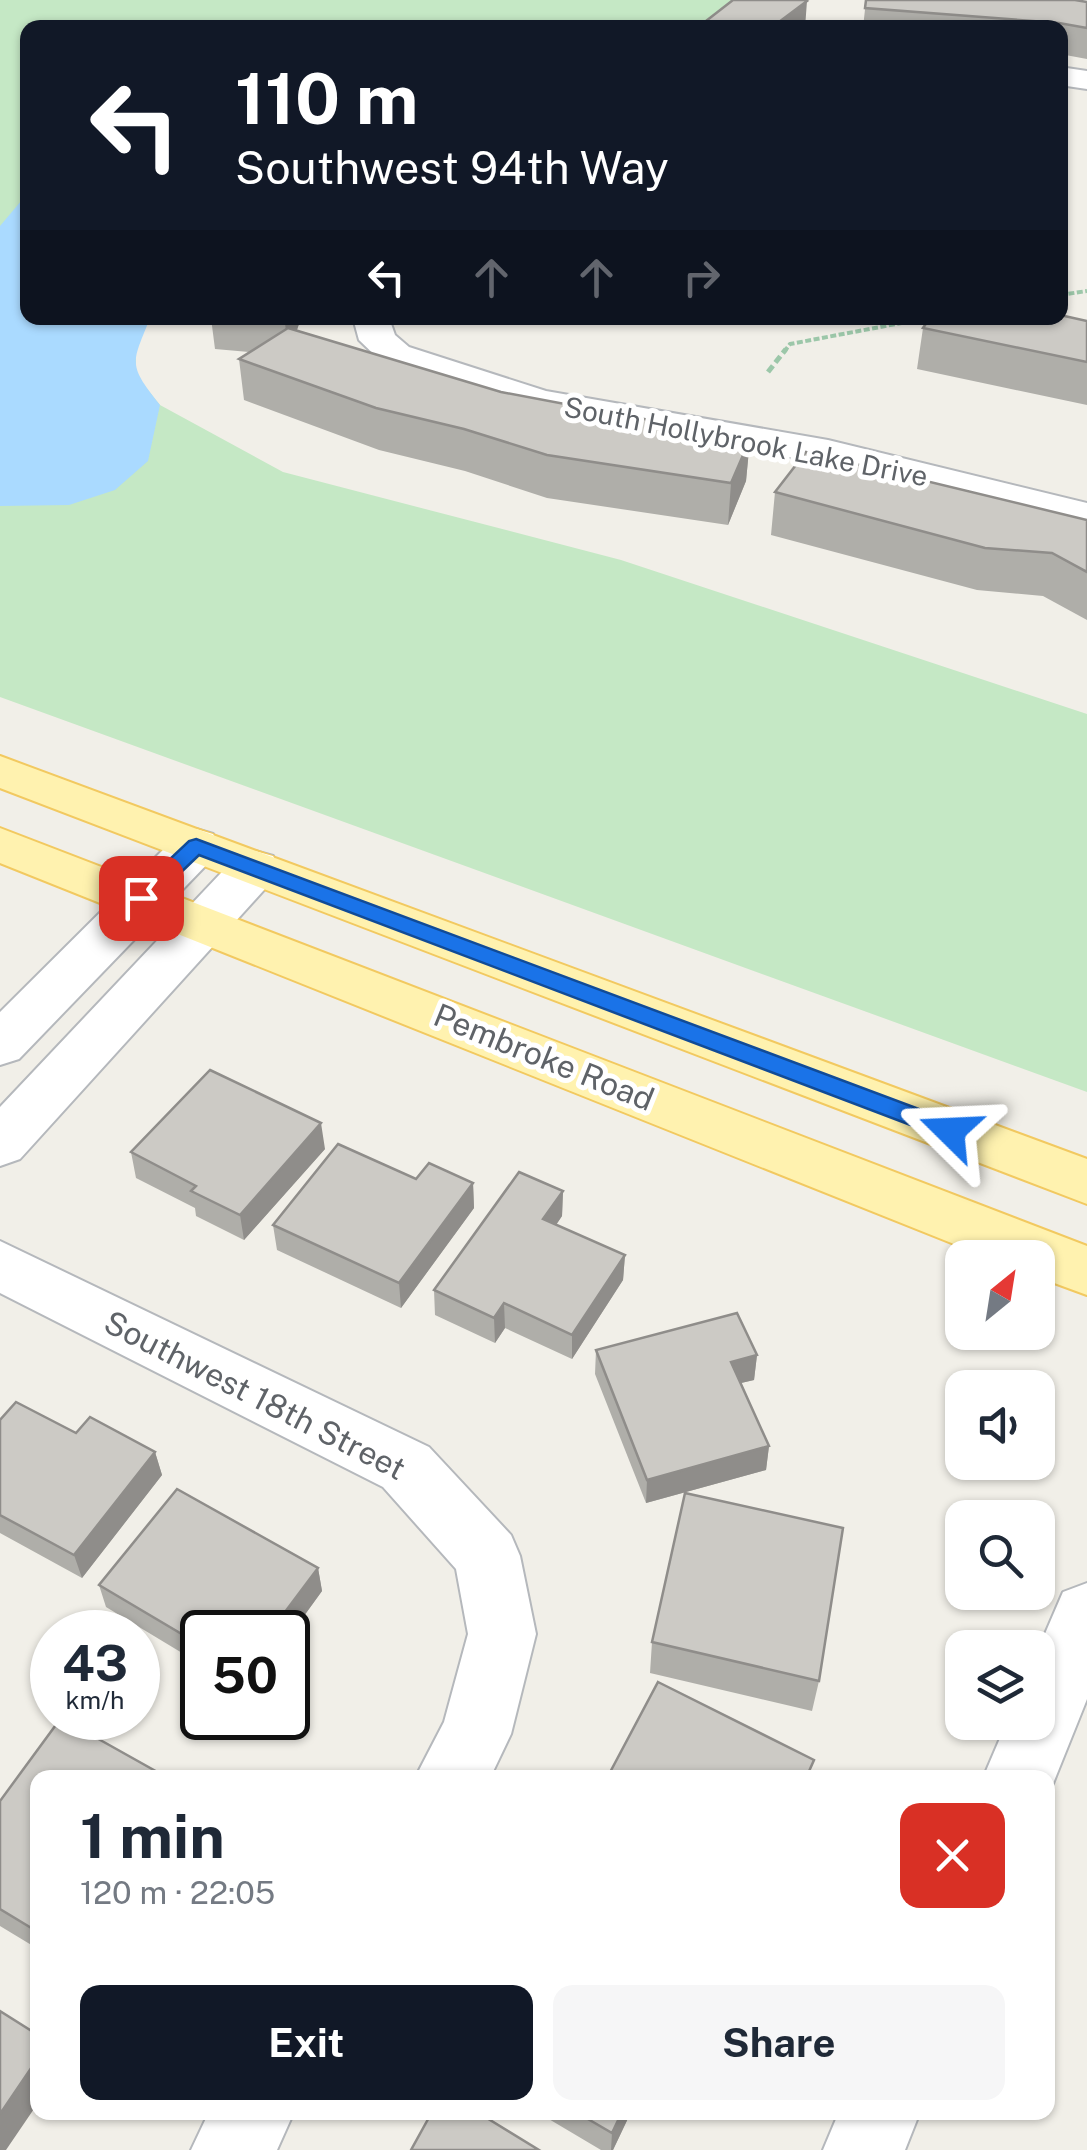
<!DOCTYPE html>
<meta charset="utf-8">
<style>
:root{--surface:#fff;--page:#f6f6f7;--text:#1f2937;--muted:#747a83;--accent:#111827}
body{margin:0;font-family:"Public Sans",sans-serif;background:var(--page);color:var(--text);height:100vh;display:flex;flex-direction:column;font-size:38px;white-space:nowrap}
*{box-sizing:border-box;margin:0}
p{font-size:32px;color:var(--muted)}
.icon{flex:none;width:55px;height:55px;fill:none;stroke:currentColor;stroke-width:2;stroke-linecap:round;stroke-linejoin:round}
.map{position:relative;flex:1;overflow:hidden}
.details{position:absolute;left:30px;top:1770px;width:1025px;height:350px;display:flex;flex-direction:column;background:var(--surface);border-radius:20px;box-shadow:0 2px 8px #0004}
.details>*{flex:none}
.hud{position:absolute;left:20px;top:20px;width:1048px;height:305px;border-radius:20px;box-shadow:0 2px 8px #0004;background:#111827;color:#fff;overflow:hidden}
.needle{width:65px;rotate:30deg}
.controls{position:absolute;left:945px;top:1240px;display:grid;gap:20px}
.controls a{display:grid;place-items:center;width:110px;height:110px;border-radius:20px;background:var(--surface);box-shadow:0 2px 8px #0004;font-size:50px}
.speed{position:absolute;left:30px;top:1610px;display:flex;gap:20px;font-size:50px;font-weight:700;text-align:center}
.speed>*{display:grid;place-content:center;width:130px;height:130px;border-radius:50%;background:var(--surface);box-shadow:0 2px 8px #0004;line-height:1}
.speed small{font-size:25px;font-weight:400}
.speed .limit{border:5px solid #111;border-radius:15px;background:#fff;color:#111}
.pin{position:absolute;display:grid;place-items:center;width:85px;height:85px;color:#fff;margin:-42px;border-radius:20px;box-shadow:0 5px 15px #0006}
.me{position:absolute;width:110px;margin:-55px;rotate:291deg;stroke-linejoin:round;filter:drop-shadow(0 0 8px #0008)}
.turn{display:flex;align-items:center;gap:35px;height:210px;padding:0 50px;font-size:45px}
.turn .icon{width:130px;height:130px;stroke-width:2.5}
.turn b{display:block;font-size:70px;line-height:85px}
.lanes{display:flex;align-items:center;height:95px;padding:0 50px;background:#0003;justify-content:center;gap:50px;direction:ltr}
.lanes .off{opacity:.35}
.round{display:grid;place-items:center;flex:none;width:105px;height:105px;border-radius:20px;background:var(--page)}
.head{display:flex;align-items:center;justify-content:space-between;height:170px;padding:0 50px}
h1{font-size:60px;font-weight:700;line-height:75px}
.cta{display:flex;gap:20px;margin-top:auto;padding:20px 50px}
.cta a{flex:1;height:115px;border-radius:20px;background:var(--accent);color:#fff;font-size:40px;font-weight:700;line-height:115px;text-align:center}
.cta a+a{background:var(--page);color:var(--text)}
.map>svg:first-child{display:block}
</style>
<div class="map">
<svg width="1087" height="2150" viewBox="0 0 1087 2150">
<rect width="100%" height="100%" fill="#f1efe8"/>
<!-- green -->
<path fill="#c5e8c5" d="M 0,0 L 749,0 L 703,28 L 28,28 L 28,318 L 150,318 L 136,344 L 136,375 L 160,405 L 283,472 L 621,560 L 1087,714 L 1087,1092 L 0,697 Z"/>
<!-- water -->
<path fill="#aadaff" d="M 27,194 L 28,318 L 150,318 C 132,364 127,363 160,405 L 148,461 L 115,490 L 69,505 L 0,506 L 0,226 Z"/>
<g fill="none" stroke-linecap="round" stroke-linejoin="round">
<defs>
<path id="minor" d="M 1060,67 L 1087,71 L 1087,89 L 1060,85 Z
M 353,318 L 389,318 L 395,335 L 409,347 L 546,391 L 828,440 L 1087,503 L 1087,527 L 828,464 L 525,409 L 383,363 L 359,340 Z
M 196,829 L 213,834 L 221,846 L 213,858 L 19,1059 L 0,1065 L 0,1012 L 179,834 Z
M 255,851 L 273,856 L 280,868 L 273,880 L 20,1159 L 0,1166 L 0,1107 L 237,856 Z
M 0,1241 L 429,1447 L 511,1535 L 520,1556 L 536,1634 L 511,1734 L 490,1778 L 415,1778 L 444,1722 L 468,1634 L 456,1569 L 383,1487 L 0,1293 Z
M 1087,1583 L 1087,1699 L 1048,1796 L 1048,1778 L 983,1778 L 1007,1722 L 1038,1722 L 1038,1650 L 1063,1592 Z
M 209,2112 L 294,2112 L 277,2150 L 191,2150 Z
M 839,2112 L 920,2112 L 905,2150 L 823,2150 Z"/>
<path id="major" d="M 0,756 L 1087,1159 L 1087,1204 L 0,788 Z
M 0,828 L 1087,1246 L 1087,1295 L 1038,1277 L 1038,1258 L 989,1258 L 0,863 Z"/>
</defs>
<!-- minor casing -->
<use href="#minor" stroke="#b5b8bc" stroke-width="4"/>
<!-- major casing -->
<use href="#major" stroke="#f2c960" stroke-width="4"/>
<!-- path-far1 -->
<path stroke="#9cc7a9" stroke-width="4" stroke-dasharray="6 2.5" stroke-linecap="butt" d="M 1060,295 L 1087,291
M 784,352 L 790,344 L 928,318"/>
<!-- path -->
<path stroke="#9cc7a9" stroke-width="5" stroke-dasharray="8 4" stroke-linecap="butt" d="M 768,372 L 786,349"/>
<!-- minor -->
<use href="#minor" fill="#fff" fill-rule="evenodd"/>
<!-- major -->
<use href="#major" fill="#fff2af" fill-rule="evenodd"/>
</g>
<!-- wall -->
<path fill="#afaea9" d="M 866,0 L 1087,2 L 1087,59 L 1060,54 L 1060,28 L 863,28 Z
M 211,318 L 301,318 L 297,330 L 501,392 L 750,439 L 746,481 L 728,525 L 547,498 L 465,471 L 379,450 L 244,400 L 239,359 L 249,352 L 215,349 Z
M 1087,321 L 1087,405 L 917,369 L 923,328 Z
M 775,492 L 1087,520 L 1087,620 L 1043,596 L 977,590 L 771,535 Z
M 325,1149 L 244,1240 L 196,1216 L 195,1208 L 136,1178 L 131,1152 Z
M 416,1179 L 473,1183 L 474,1208 L 401,1308 L 277,1250 L 273,1225 Z
M 563,1191 L 562,1216 L 556,1225 L 625,1255 L 623,1280 L 572,1359 L 505,1328 L 495,1343 L 435,1315 L 434,1290 Z
M 596,1350 L 757,1355 L 754,1380 L 741,1383 L 769,1446 L 766,1470 L 646,1503 L 595,1374 Z
M 0,1420 L 155,1452 L 162,1475 L 82,1578 L 0,1533 Z
M 318,1568 L 322,1591 L 288,1638 L 288,1632 L 202,1632 L 202,1665 L 106,1607 L 99,1585 Z
M 652,1642 L 819,1681 L 812,1711 L 650,1673 Z
M 38,1778 L 38,1949 L 0,1926 L 0,1801 Z
M 537,2112 L 631,2112 L 613,2150 L 601,2150 Z"/>
<!-- shaded-wall -->
<path fill="#8f8d8a" d="M 807,1 L 805,28 L 771,28 Z
M 287,318 L 301,318 L 288,356 L 285,322 Z
M 750,439 L 746,481 L 728,525 L 731,483 Z
M 321,1123 L 325,1149 L 244,1240 L 240,1215 Z
M 473,1183 L 474,1208 L 401,1308 L 399,1283 Z
M 563,1191 L 562,1216 L 543,1244 L 543,1219 Z
M 625,1255 L 623,1280 L 572,1359 L 572,1335 Z
M 504,1303 L 505,1328 L 495,1343 L 494,1318 Z
M 757,1355 L 754,1380 L 728,1386 L 731,1362 Z
M 769,1446 L 766,1470 L 646,1503 L 647,1480 Z
M 155,1452 L 162,1475 L 82,1578 L 74,1555 Z
M 318,1568 L 322,1591 L 288,1638 L 288,1632 L 270,1632 Z
M 38,2058 L 38,2103 L 6,2150 L 0,2150 L 0,2114 Z
M 622,2112 L 631,2112 L 613,2150 L 611,2150 L 612,2133 Z"/>
<!-- building -->
<path fill="#cccac5" stroke="#8f8d8a" stroke-width="2.5" d="M 733,0 L 805,0 L 807,1 L 771,28 L 697,28 Z
M 866,0 L 1075,0 L 1087,2 L 1087,28 L 1059,23 L 865,8 Z
M 1060,315 L 1087,321 L 1087,362 L 923,328 L 930,318 L 1060,318 Z
M 233,318 L 287,318 L 285,322 Z
M 288,328 L 501,392 L 750,439 L 731,483 L 547,455 L 464,429 L 376,408 L 239,359 Z
M 806,452 L 1087,520 L 1087,572 L 1052,553 L 985,548 L 775,492 Z
M 210,1070 L 321,1123 L 240,1215 L 191,1191 L 196,1186 L 131,1152 Z
M 338,1144 L 416,1179 L 429,1163 L 473,1183 L 399,1283 L 273,1225 Z
M 519,1172 L 563,1191 L 543,1219 L 625,1255 L 572,1335 L 504,1303 L 494,1318 L 434,1290 Z
M 737,1313 L 757,1355 L 731,1362 L 769,1446 L 647,1480 L 596,1350 Z
M 16,1402 L 76,1433 L 90,1417 L 155,1452 L 74,1555 L 0,1515 L 0,1420 Z
M 177,1489 L 318,1568 L 270,1632 L 202,1632 L 202,1646 L 99,1585 Z
M 685,1493 L 843,1528 L 819,1681 L 652,1642 Z
M 658,1682 L 814,1760 L 806,1778 L 607,1778 Z
M 61,1718 L 168,1778 L 38,1778 L 38,1932 L 0,1909 L 0,1801 Z
M 0,2011 L 38,2035 L 38,2058 L 0,2114 Z
M 432,2112 L 477,2112 L 539,2150 L 411,2150 Z
M 576,2112 L 622,2112 L 612,2133 Z"/>
<!-- route -->
<path fill="#1a73e8" stroke="#114b97" stroke-width="2.5" d="M 196,839 L 959,1124 L 962,1131 L 959,1137 L 942,1137 L 199,855 L 149,903 L 134,903 L 131,898 L 134,893 L 189,841 Z"/>
<g text-anchor="middle" dominant-baseline="central" stroke-width="10" stroke-linejoin="round" paint-order="stroke">
<!-- far-street labels -->
<g font-size="28" fill="#5f6368" stroke="#fff">
<text transform="translate(746 441) rotate(11)">South Hollybrook Lake Drive</text>
</g>
<!-- street labels -->
<g font-size="32" fill="#5f6368" stroke="#fff">
<text transform="translate(544 1057) rotate(22)">Pembroke Road</text>
<text transform="translate(255 1395) rotate(27)">Southwest 18th Street</text>
</g>
</g>
</svg>
<div class="controls">
<a><svg class="needle" viewBox="-14 -14 28 28"><path d="M0-13l5 13h-10z" fill="#e53935"/><path d="M0 13l5-13h-10z" fill="#747a83"/></svg></a>
<a><svg class="icon" aria-label="sound" viewBox="0 0 24 24"><path d="M4 9h4l5-4v14l-5-4H4zM17 9q2 3 0 6"/></svg></a>
<a><svg class="icon" aria-label="search" viewBox="0 0 24 24"><circle cx="10" cy="10" r="6"/><path d="M15 15l6 6"/></svg></a>
<a><svg class="icon" aria-label="layers" viewBox="0 0 24 24"><path d="M12 4l9 5-9 5-9-5zM3 14l9 5 9-5"/></svg></a>
</div>
<div class="speed"><div>43<small>km/h</small></div><div class="limit">50</div></div>
<div class="pin" style="left:141px;top:898px;background:#d93025"><svg class="icon" aria-label="arrive" viewBox="0 0 24 24"><path d="M6 21V4h12l-3 4 3 4H6"/></svg></div>
<svg class="me" style="left:950px;top:1131px" viewBox="-20 -20 40 40"><path d="M0-17L14 15 0 8-14 15z" fill="#1a73e8" stroke="#fff" stroke-width="4"/></svg>
<div class="hud">
<div class="turn"><svg class="icon" aria-label="left" viewBox="0 0 24 24"><path d="M17 20v-9H6M10 6l-5 5 5 5"/></svg><div><b>110 m</b>Southwest 94th Way</div></div>
<div class="lanes"><svg class="icon" aria-label="left" viewBox="0 0 24 24"><path d="M17 20v-9H6M10 6l-5 5 5 5"/></svg><svg class="icon off" aria-label="ahead" viewBox="0 0 24 24"><path d="M12 20V5M6 11l6-6 6 6"/></svg><svg class="icon off" aria-label="ahead" viewBox="0 0 24 24"><path d="M12 20V5M6 11l6-6 6 6"/></svg><svg class="icon off" aria-label="right" viewBox="0 0 24 24"><path d="M7 20v-9h11M14 6l5 5-5 5"/></svg></div>
</div>
<section class="details">
<div class="head"><div><h1>1 min</h1><p>120 m · 22:05</p></div><a class="round" style="background:#d93025;color:#fff"><svg class="icon" aria-label="close" viewBox="0 0 24 24"><path d="M6 6l12 12M18 6L6 18"/></svg></a></div>
<div class="cta"><a>Exit</a><a>Share</a></div>
</section>
</div>
